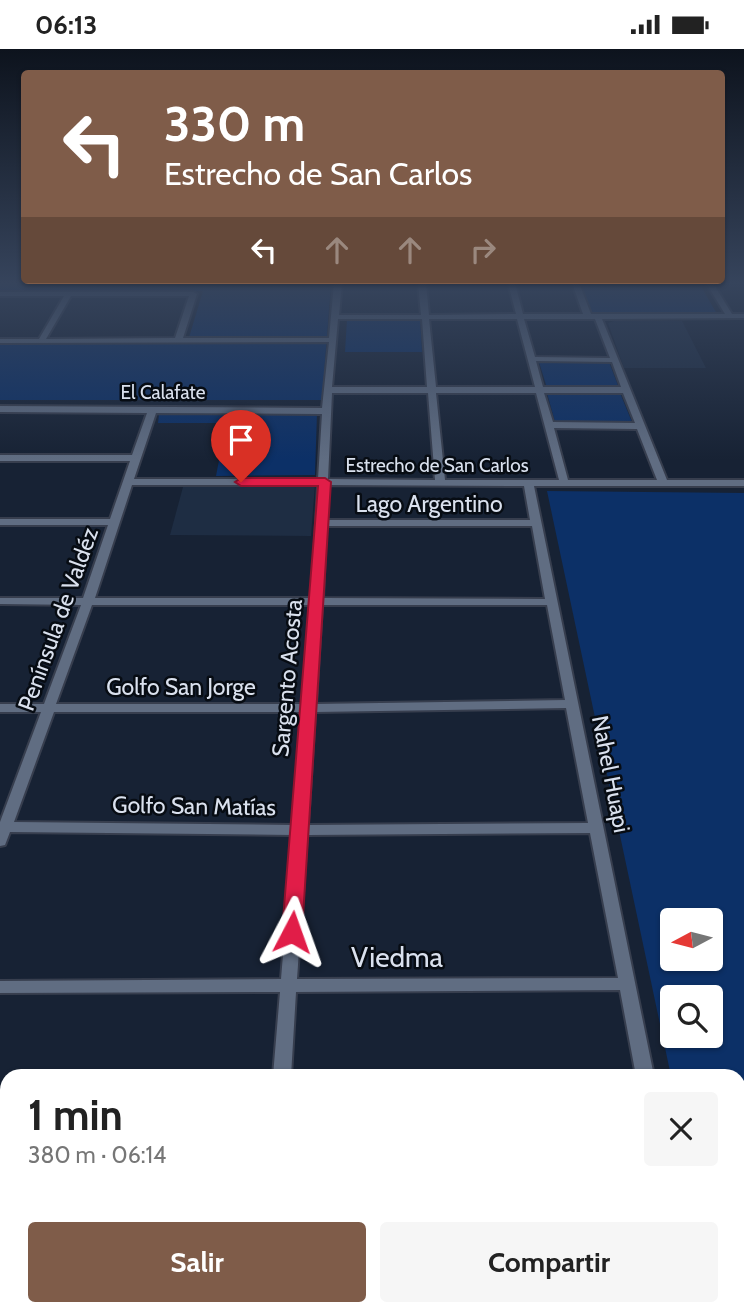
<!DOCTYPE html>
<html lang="es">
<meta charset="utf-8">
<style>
:root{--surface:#fff;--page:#f6f6f6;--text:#222;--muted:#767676;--accent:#7f5c49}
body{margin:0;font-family:Cabin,sans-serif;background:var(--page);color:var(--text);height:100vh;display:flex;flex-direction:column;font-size:26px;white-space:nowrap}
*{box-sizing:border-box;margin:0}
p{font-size:23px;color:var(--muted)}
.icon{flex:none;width:38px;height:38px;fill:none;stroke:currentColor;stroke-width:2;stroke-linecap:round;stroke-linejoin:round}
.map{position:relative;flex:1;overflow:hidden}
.panel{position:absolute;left:0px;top:1020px;width:746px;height:247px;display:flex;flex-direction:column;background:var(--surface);border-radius:21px 21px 0 0;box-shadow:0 2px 5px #0004}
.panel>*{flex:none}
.guide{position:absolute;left:21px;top:21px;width:704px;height:214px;border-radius:7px;box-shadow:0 2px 5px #0004;background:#7f5c49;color:#fff;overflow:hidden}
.needle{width:46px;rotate:263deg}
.controls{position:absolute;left:660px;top:859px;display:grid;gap:14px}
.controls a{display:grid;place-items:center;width:63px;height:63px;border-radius:7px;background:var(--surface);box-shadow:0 2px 5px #0004;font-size:35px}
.pin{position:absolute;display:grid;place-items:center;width:60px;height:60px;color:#fff;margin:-72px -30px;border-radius:50% 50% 50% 0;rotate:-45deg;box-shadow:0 0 7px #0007}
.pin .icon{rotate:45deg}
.me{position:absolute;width:77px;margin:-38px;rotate:4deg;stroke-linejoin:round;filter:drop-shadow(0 0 5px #0008)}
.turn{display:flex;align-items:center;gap:24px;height:147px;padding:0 28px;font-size:32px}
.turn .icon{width:91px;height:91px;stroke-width:2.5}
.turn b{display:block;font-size:49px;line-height:60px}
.lanes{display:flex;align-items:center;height:66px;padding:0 28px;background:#0003;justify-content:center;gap:35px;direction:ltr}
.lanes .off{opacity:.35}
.round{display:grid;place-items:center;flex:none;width:74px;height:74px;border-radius:7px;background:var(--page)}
.head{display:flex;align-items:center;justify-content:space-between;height:119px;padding:0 28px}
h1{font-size:42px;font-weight:700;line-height:52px}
.primary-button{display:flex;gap:14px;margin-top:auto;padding:14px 28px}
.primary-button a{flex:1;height:80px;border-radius:7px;background:var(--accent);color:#fff;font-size:28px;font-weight:700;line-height:80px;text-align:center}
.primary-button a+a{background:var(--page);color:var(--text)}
.status{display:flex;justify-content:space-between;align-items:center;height:49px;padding:0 35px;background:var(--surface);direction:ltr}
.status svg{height:19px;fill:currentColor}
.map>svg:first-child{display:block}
</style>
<div class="status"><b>06:13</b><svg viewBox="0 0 49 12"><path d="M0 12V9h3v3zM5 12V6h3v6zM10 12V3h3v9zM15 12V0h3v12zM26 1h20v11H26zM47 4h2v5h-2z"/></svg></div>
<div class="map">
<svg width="744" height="1266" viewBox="0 0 744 1266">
<rect width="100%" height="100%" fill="#172234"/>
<!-- built -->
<path fill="#1e2d43" d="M 614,272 L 682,272 L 706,319 L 624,319 L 608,274 Z
M 315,436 L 311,487 L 170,486 L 183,438 Z"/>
<!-- green -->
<path fill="#0c3067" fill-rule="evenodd" d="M 0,234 L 331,234 L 322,351 L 0,351 L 0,295 L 187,295 L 203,242 L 0,241 Z
M 577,234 L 699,234 L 717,265 L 587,263 Z
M 347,270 L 420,270 L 422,303 L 345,303 Z
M 539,313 L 609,313 L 619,339 L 547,339 Z
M 547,344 L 620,344 L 632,373 L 555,373 Z
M 317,364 L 315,426 L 216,427 L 226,374 L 158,374 L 159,365 Z
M 547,442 L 744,444 L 744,1266 L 722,1266 L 721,1260 L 738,1260 L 738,1027 L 671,1027 ZM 672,872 L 710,872 L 710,910 L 672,910 ZM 672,948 L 710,948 L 710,987 L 672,987 Z"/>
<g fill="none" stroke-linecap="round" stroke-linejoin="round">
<defs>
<path id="street" d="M 334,234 L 342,234 L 339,266 L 421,266 L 418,234 L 426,234 L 429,266 L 516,265 L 508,234 L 515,234 L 523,265 L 583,265 L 572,234 L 579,234 L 591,265 L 725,265 L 706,234 L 713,234 L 732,265 L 744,265 L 744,269 L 602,270 L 667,431 L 744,431 L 744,437 L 534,437 L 654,1027 L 636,1027 L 620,941 L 296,943 L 291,1027 L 273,1027 L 280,943 L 0,944 L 0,932 L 281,930 L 293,786 L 10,783 L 5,796 L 0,797 L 0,773 L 41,663 L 0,663 L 0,655 L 44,655 L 81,556 L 0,555 L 0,549 L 83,549 L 108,476 L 0,476 L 0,470 L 110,470 L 130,412 L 0,412 L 0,406 L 132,406 L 147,364 L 0,363 L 0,357 L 322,359 L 329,293 L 0,294 L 0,290 L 39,290 L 64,247 L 0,247 L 0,243 L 193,243 L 197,245 L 183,289 L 329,289 ZM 71,247 L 189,247 L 175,289 L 46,290 ZM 338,270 L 422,270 L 427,338 L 332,338 ZM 429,270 L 517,270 L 535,338 L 436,338 ZM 524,270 L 595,270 L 610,309 L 535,308 ZM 536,312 L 612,313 L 621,338 L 543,338 ZM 332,344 L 428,344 L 435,431 L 328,430 ZM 436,344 L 536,344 L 559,431 L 445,431 ZM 544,344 L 623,344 L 635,374 L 553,373 ZM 156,364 L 322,365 L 318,430 L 134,430 ZM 554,379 L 637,380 L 657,431 L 568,431 ZM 132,436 L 318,436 L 312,549 L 95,549 ZM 327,436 L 524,437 L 530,471 L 326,471 ZM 326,477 L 532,477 L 545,550 L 323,549 ZM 92,556 L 311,556 L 303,655 L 56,655 ZM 322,556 L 547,556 L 565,651 L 316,655 ZM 566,659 L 588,774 L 308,776 L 315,663 ZM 54,663 L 303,663 L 293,776 L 14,773 ZM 590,784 L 618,929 L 297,930 L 307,786 Z
M 0,1140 L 7,1140 L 7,1158 L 0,1158 Z
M 258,1260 L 278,1260 L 278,1266 L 258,1266 Z
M 683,1260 L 703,1260 L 704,1266 L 684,1266 Z"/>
</defs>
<!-- street casing -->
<use href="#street" stroke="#373e4e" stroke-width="4"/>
<!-- street -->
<use href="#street" fill="#606d82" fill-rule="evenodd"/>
</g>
<!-- sky -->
<linearGradient id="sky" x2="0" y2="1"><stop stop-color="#0d131d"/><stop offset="0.57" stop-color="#36445c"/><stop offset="1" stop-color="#36445c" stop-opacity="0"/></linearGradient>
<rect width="744" height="411" fill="url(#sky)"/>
<!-- route -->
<path fill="#e11d48" stroke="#92132f" stroke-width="2" d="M 325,429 L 331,433 L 302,883 L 299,889 L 292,891 L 285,889 L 282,883 L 318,437 L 241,437 L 235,433 L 241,429 Z"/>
<g text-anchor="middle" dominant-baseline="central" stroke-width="5" stroke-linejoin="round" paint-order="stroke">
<!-- far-street labels -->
<g font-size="19" fill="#dae1ee" stroke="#070c13">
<text x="163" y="343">El Calafate</text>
<text x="437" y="416">Estrecho de San Carlos</text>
</g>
<!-- street labels -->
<g font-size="23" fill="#dae1ee" stroke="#070c13">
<text x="429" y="455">Lago Argentino</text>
<text transform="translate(58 570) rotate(-70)">Península de Valdéz</text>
<text transform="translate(287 629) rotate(-85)">Sargento Acosta</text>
<text x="181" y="638">Golfo San Jorge</text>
<text transform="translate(611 725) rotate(79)">Nahel Huapi</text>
<text transform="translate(194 757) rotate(1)">Golfo San Matías</text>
</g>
<!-- near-street labels -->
<g font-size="28" fill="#dae1ee" stroke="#070c13">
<text x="397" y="908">Viedma</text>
</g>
</g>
</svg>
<div class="controls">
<a><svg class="needle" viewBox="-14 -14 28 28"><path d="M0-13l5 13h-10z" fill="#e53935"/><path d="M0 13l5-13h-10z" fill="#767676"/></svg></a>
<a><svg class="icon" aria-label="search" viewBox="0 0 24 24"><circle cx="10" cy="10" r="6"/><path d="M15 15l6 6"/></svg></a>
</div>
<div class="pin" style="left:241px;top:433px;background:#d93025"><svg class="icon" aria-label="arrive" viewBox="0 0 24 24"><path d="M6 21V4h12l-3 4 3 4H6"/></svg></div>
<svg class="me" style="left:292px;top:883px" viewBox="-20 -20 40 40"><path d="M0-17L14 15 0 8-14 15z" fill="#e11d48" stroke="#fff" stroke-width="4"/></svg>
<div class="guide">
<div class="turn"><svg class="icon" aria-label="left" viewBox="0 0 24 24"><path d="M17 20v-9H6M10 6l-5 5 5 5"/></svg><div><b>330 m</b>Estrecho de San Carlos</div></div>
<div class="lanes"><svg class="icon" aria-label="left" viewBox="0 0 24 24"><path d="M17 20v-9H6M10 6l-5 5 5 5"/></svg><svg class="icon off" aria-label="ahead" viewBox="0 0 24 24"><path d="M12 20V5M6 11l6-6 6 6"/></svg><svg class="icon off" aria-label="ahead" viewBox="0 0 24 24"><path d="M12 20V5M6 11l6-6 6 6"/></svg><svg class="icon off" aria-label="right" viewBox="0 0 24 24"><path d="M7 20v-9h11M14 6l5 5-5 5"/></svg></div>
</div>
<section class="panel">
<div class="head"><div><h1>1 min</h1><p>380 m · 06:14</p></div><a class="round"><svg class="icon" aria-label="close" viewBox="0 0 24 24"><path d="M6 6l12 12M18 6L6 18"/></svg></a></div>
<div class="primary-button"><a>Salir</a><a>Compartir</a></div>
</section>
</div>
